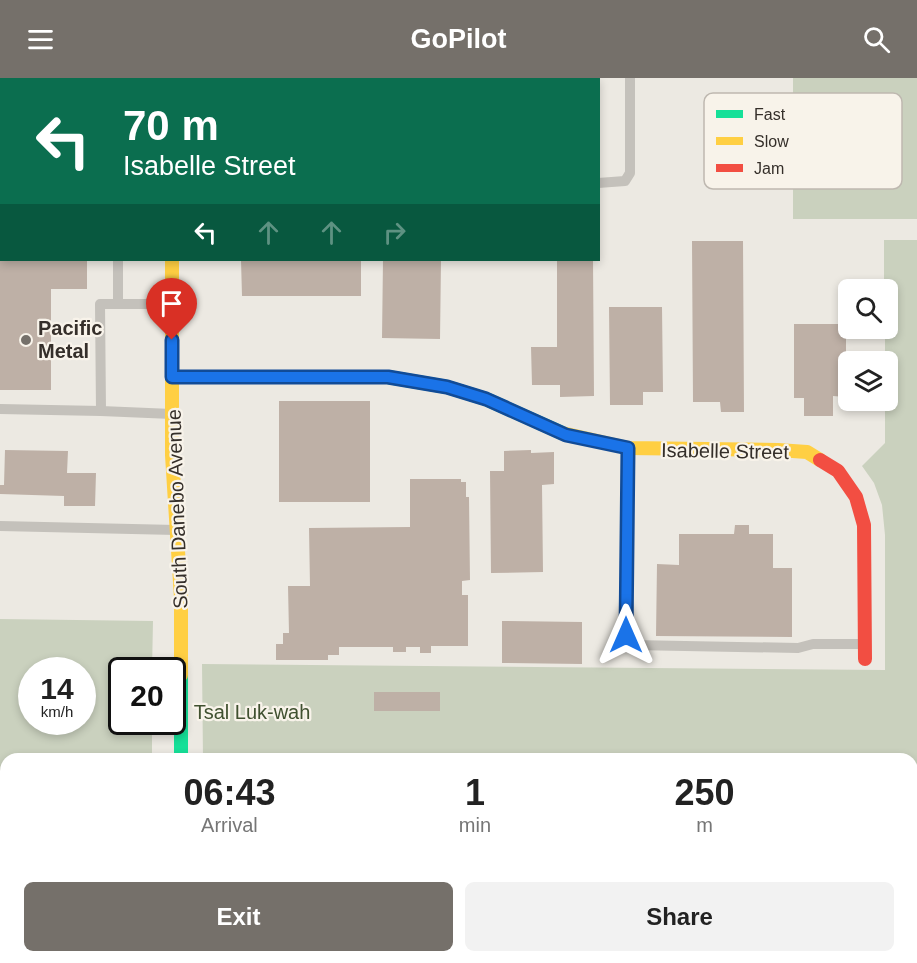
<!DOCTYPE html>
<style>
:root{--surface:#fff;--page:#f2f2f2;--text:#222;--muted:#767676;--accent:#75706a}
body{margin:0;font-family:Helvetica,sans-serif;background:var(--page);color:var(--text);height:100vh;display:flex;flex-direction:column;font-size:22px;white-space:nowrap}
*{box-sizing:border-box;margin:0}
p{font-size:20px;color:var(--muted)}
.icon{flex:none;width:33px;height:33px;fill:none;stroke:currentColor;stroke-width:2;stroke-linecap:round;stroke-linejoin:round}
.map{position:relative;flex:1;overflow:hidden}
.details{position:absolute;left:0px;top:675px;width:918px;height:210px;display:flex;flex-direction:column;background:var(--surface);border-radius:18px 18px 0 0;box-shadow:0 3px 9px #0003}
.details>*{flex:none}
.top-card{position:absolute;left:0px;top:0px;width:600px;height:183px;box-shadow:0 3px 9px #0003;background:#0b6e4f;color:#fff;overflow:hidden}
.controls{position:absolute;left:838px;top:201px;display:grid;gap:12px}
.controls a{display:grid;place-items:center;width:60px;height:60px;border-radius:9px;background:var(--surface);box-shadow:0 3px 9px #0003;font-size:30px}
.speed{position:absolute;left:18px;top:579px;display:flex;gap:12px;font-size:30px;font-weight:700;text-align:center}
.speed>*{display:grid;place-content:center;width:78px;height:78px;border-radius:50%;background:var(--surface);box-shadow:0 3px 9px #0003;line-height:1}
.speed small{font-size:15px;font-weight:400}
.speed .limit{border:3px solid #111;border-radius:9px;background:#fff;color:#111}
.pin{position:absolute;display:grid;place-items:center;width:51px;height:51px;color:#fff;margin:-62px -26px;border-radius:50% 50% 50% 0;rotate:-45deg;box-shadow:0 0 6px #0007}
.pin .icon{rotate:45deg}
.me{position:absolute;width:66px;margin:-33px;rotate:0deg;stroke-linejoin:round;filter:drop-shadow(0 0 4px #0008)}
.turn{display:flex;align-items:center;gap:21px;height:126px;padding:0 24px;font-size:27px}
.turn .icon{width:78px;height:78px;stroke-width:2.5}
.turn b{display:block;font-size:42px;line-height:51px}
.lanes{display:flex;align-items:center;height:57px;padding:0 24px;background:#0003;justify-content:center;gap:30px;direction:ltr}
.lanes .off{opacity:.35}
.eta{display:flex;justify-content:space-evenly;align-items:center;height:102px;text-align:center}
.eta b{font-size:36px;font-weight:600;line-height:42px}
.button{display:flex;gap:12px;margin-top:auto;padding:12px 24px}
.button a{flex:1;height:69px;border-radius:9px;background:var(--accent);color:#fff;font-size:24px;font-weight:600;line-height:69px;text-align:center}
.button a+a{background:var(--page);color:var(--text)}
header{display:flex;justify-content:space-between;align-items:center;height:78px;padding:0 24px;background:var(--accent);color:#fff;font-size:27px;font-weight:600}
.map>svg:first-child{display:block}
</style>
<header><svg class="icon" aria-label="menu" viewBox="0 0 24 24"><path d="M4 6h16M4 12h16M4 18h16"/></svg>GoPilot<svg class="icon" aria-label="search" viewBox="0 0 24 24"><circle cx="10" cy="10" r="6"/><path d="M15 15l6 6"/></svg></header>
<div class="map">
<svg width="917" height="885" viewBox="0 0 917 885">
<rect width="100%" height="100%" fill="#ece9e2"/>
<!-- green -->
<path fill="#cad1be" fill-rule="evenodd" d="M 793,0 L 917,0 L 917,141 L 793,141 Z
M 884,162 L 917,162 L 917,885 L 204,885 L 204,879 L 912,879 L 912,681 L 203,681 L 202,586 L 885,592 L 885,457 L 882,427 L 874,405 L 862,388 L 885,365 L 885,323 L 888,322 L 888,284 L 885,283 L 885,251 L 888,250 L 888,212 L 884,211 Z
M 0,541 L 153,543 L 152,592 L 122,592 L 122,644 L 152,644 L 152,681 L 6,681 L 6,879 L 152,879 L 151,885 L 0,885 ZM 82,592 L 82,644 L 32,644 L 32,592 Z"/>
<!-- building -->
<path fill="#beb0a6" d="M 692,163 L 743,163 L 744,334 L 721,334 L 720,324 L 693,324 Z
M 0,182 L 87,182 L 87,211 L 51,211 L 51,312 L 0,312 Z
M 241,182 L 361,182 L 361,218 L 242,218 Z
M 383,182 L 441,182 L 440,261 L 382,260 Z
M 557,182 L 593,182 L 594,318 L 560,319 L 560,307 L 532,307 L 531,269 L 557,269 Z
M 609,229 L 662,229 L 663,314 L 643,314 L 643,327 L 610,327 Z
M 794,246 L 846,246 L 846,319 L 833,318 L 833,338 L 804,338 L 804,320 L 794,320 Z
M 279,323 L 370,323 L 370,424 L 279,424 Z
M 5,372 L 68,373 L 67,395 L 96,395 L 95,428 L 64,428 L 64,418 L 0,416 L 0,407 L 4,407 Z
M 531,372 L 531,375 L 554,374 L 554,406 L 542,407 L 543,494 L 491,495 L 490,393 L 504,393 L 504,373 Z
M 410,401 L 461,401 L 461,404 L 466,404 L 466,419 L 469,419 L 470,502 L 462,503 L 462,517 L 468,517 L 468,568 L 431,568 L 431,575 L 420,575 L 420,569 L 406,569 L 406,574 L 393,574 L 393,569 L 339,569 L 339,577 L 328,577 L 328,582 L 276,582 L 276,566 L 283,566 L 283,555 L 289,555 L 288,508 L 310,508 L 309,450 L 410,449 Z
M 735,447 L 749,447 L 749,456 L 773,456 L 773,490 L 792,490 L 792,559 L 656,558 L 657,486 L 679,487 L 679,456 L 734,456 Z
M 502,543 L 582,544 L 582,586 L 502,585 Z
M 374,614 L 440,614 L 440,633 L 374,633 Z"/>
<g fill="none" stroke-linecap="round" stroke-linejoin="round">
<!-- lane -->
<path stroke="#c4c1bb" stroke-width="10" d="M 297,0 L 307,2
M 336,2 L 340,0
M 360,2 L 361,0
M 469,2 L 469,0
M 598,105 L 625,103 L 630,95 L 630,0
M 0,121 L 2,121
M 118,226 L 118,182
M 171,226 L 100,226 L 101,333 L 172,336
M 0,331 L 101,333
M 628,372 L 626,557 L 628,564 L 632,567 L 798,570 L 813,566 L 865,566
M 0,448 L 176,452"/>
<!-- fast -->
<path stroke="#16e098" stroke-width="14" d="M 172,299 L 388,299 L 447,309 L 486,321 L 562,355
M 181,597 L 181,681"/>
<!-- slow -->
<path stroke="#ffcf43" stroke-width="14" d="M 172,0 L 172,2
M 172,182 L 172,377 L 181,520 L 181,597
M 562,355 L 628,370 L 778,372 L 807,374 L 820,382"/>
<!-- jam -->
<path stroke="#f24e42" stroke-width="14" d="M 820,382 L 838,393 L 856,419 L 864,447 L 865,581
M 181,879 L 181,885"/>
</g>
<g fill="none" stroke-linecap="round" stroke-linejoin="round">
<defs>
<path id="route" d="M 172,262 L 172,299 L 388,299 L 447,309 L 486,321 L 566,357 L 628,370 L 626,557"/>
</defs>
<!-- route casing -->
<use href="#route" stroke="#114b97" stroke-width="15"/>
<!-- route -->
<use href="#route" stroke="#1a73e8" stroke-width="10"/>
</g>
<!-- markers -->
<circle fill="#75706a" stroke="#f8f3ea" stroke-width="2" cx="26" cy="262" r="6"/>
<g text-anchor="middle" dominant-baseline="central" stroke-width="4.5" stroke-linejoin="round" paint-order="stroke">
<!-- poi labels -->
<g font-size="20" font-weight="bold" fill="#352f2a" stroke="#f8f3ea" text-anchor="start">
<text x="38" y="250">Pacific<tspan x="38" dy="23">Metal</tspan></text>
</g>
<!-- street labels -->
<g font-size="20" fill="#352f2a" stroke="#f8f3ea">
<text transform="translate(725 373) rotate(1)">Isabelle Street</text>
<text transform="translate(177 431) rotate(-92)">South Danebo Avenue</text>
</g>
<!-- park labels -->
<g font-size="20" fill="#405130" stroke="#f8f3ea">
<text x="252" y="634">Tsal Luk-wah</text>
</g>
</g>
<!-- legend -->
<rect x="704" y="15" width="198" height="96" rx="9" fill="#f8f3ea" stroke="#beb8b0" stroke-width="1.5"/>
<rect x="716" y="32" width="27" height="8" fill="#16e098"/>
<rect x="716" y="59" width="27" height="8" fill="#ffcf43"/>
<rect x="716" y="86" width="27" height="8" fill="#f24e42"/>
<g font-size="16" fill="#352f2a">
<text x="754" y="42">Fast</text>
<text x="754" y="69">Slow</text>
<text x="754" y="96">Jam</text>
</g>
</svg>
<div class="controls">
<a><svg class="icon" aria-label="search" viewBox="0 0 24 24"><circle cx="10" cy="10" r="6"/><path d="M15 15l6 6"/></svg></a>
<a><svg class="icon" aria-label="layers" viewBox="0 0 24 24"><path d="M12 4l9 5-9 5-9-5zM3 14l9 5 9-5"/></svg></a>
</div>
<div class="speed"><div>14<small>km/h</small></div><div class="limit">20</div></div>
<div class="pin" style="left:172px;top:262px;background:#d93025"><svg class="icon" aria-label="arrive" viewBox="0 0 24 24"><path d="M6 21V4h12l-3 4 3 4H6"/></svg></div>
<svg class="me" style="left:626px;top:557px" viewBox="-20 -20 40 40"><path d="M0-17L14 15 0 8-14 15z" fill="#1a73e8" stroke="#fff" stroke-width="4"/></svg>
<div class="top-card">
<div class="turn"><svg class="icon" aria-label="left" viewBox="0 0 24 24"><path d="M17 20v-9H6M10 6l-5 5 5 5"/></svg><div><b>70 m</b>Isabelle Street</div></div>
<div class="lanes"><svg class="icon" aria-label="left" viewBox="0 0 24 24"><path d="M17 20v-9H6M10 6l-5 5 5 5"/></svg><svg class="icon off" aria-label="ahead" viewBox="0 0 24 24"><path d="M12 20V5M6 11l6-6 6 6"/></svg><svg class="icon off" aria-label="ahead" viewBox="0 0 24 24"><path d="M12 20V5M6 11l6-6 6 6"/></svg><svg class="icon off" aria-label="right" viewBox="0 0 24 24"><path d="M7 20v-9h11M14 6l5 5-5 5"/></svg></div>
</div>
<section class="details">
<div class="eta">
<div><b>06:43</b><p>Arrival</p></div>
<div><b>1</b><p>min</p></div>
<div><b>250</b><p>m</p></div>
</div>
<div class="button"><a>Exit</a><a>Share</a></div>
</section>
</div>
